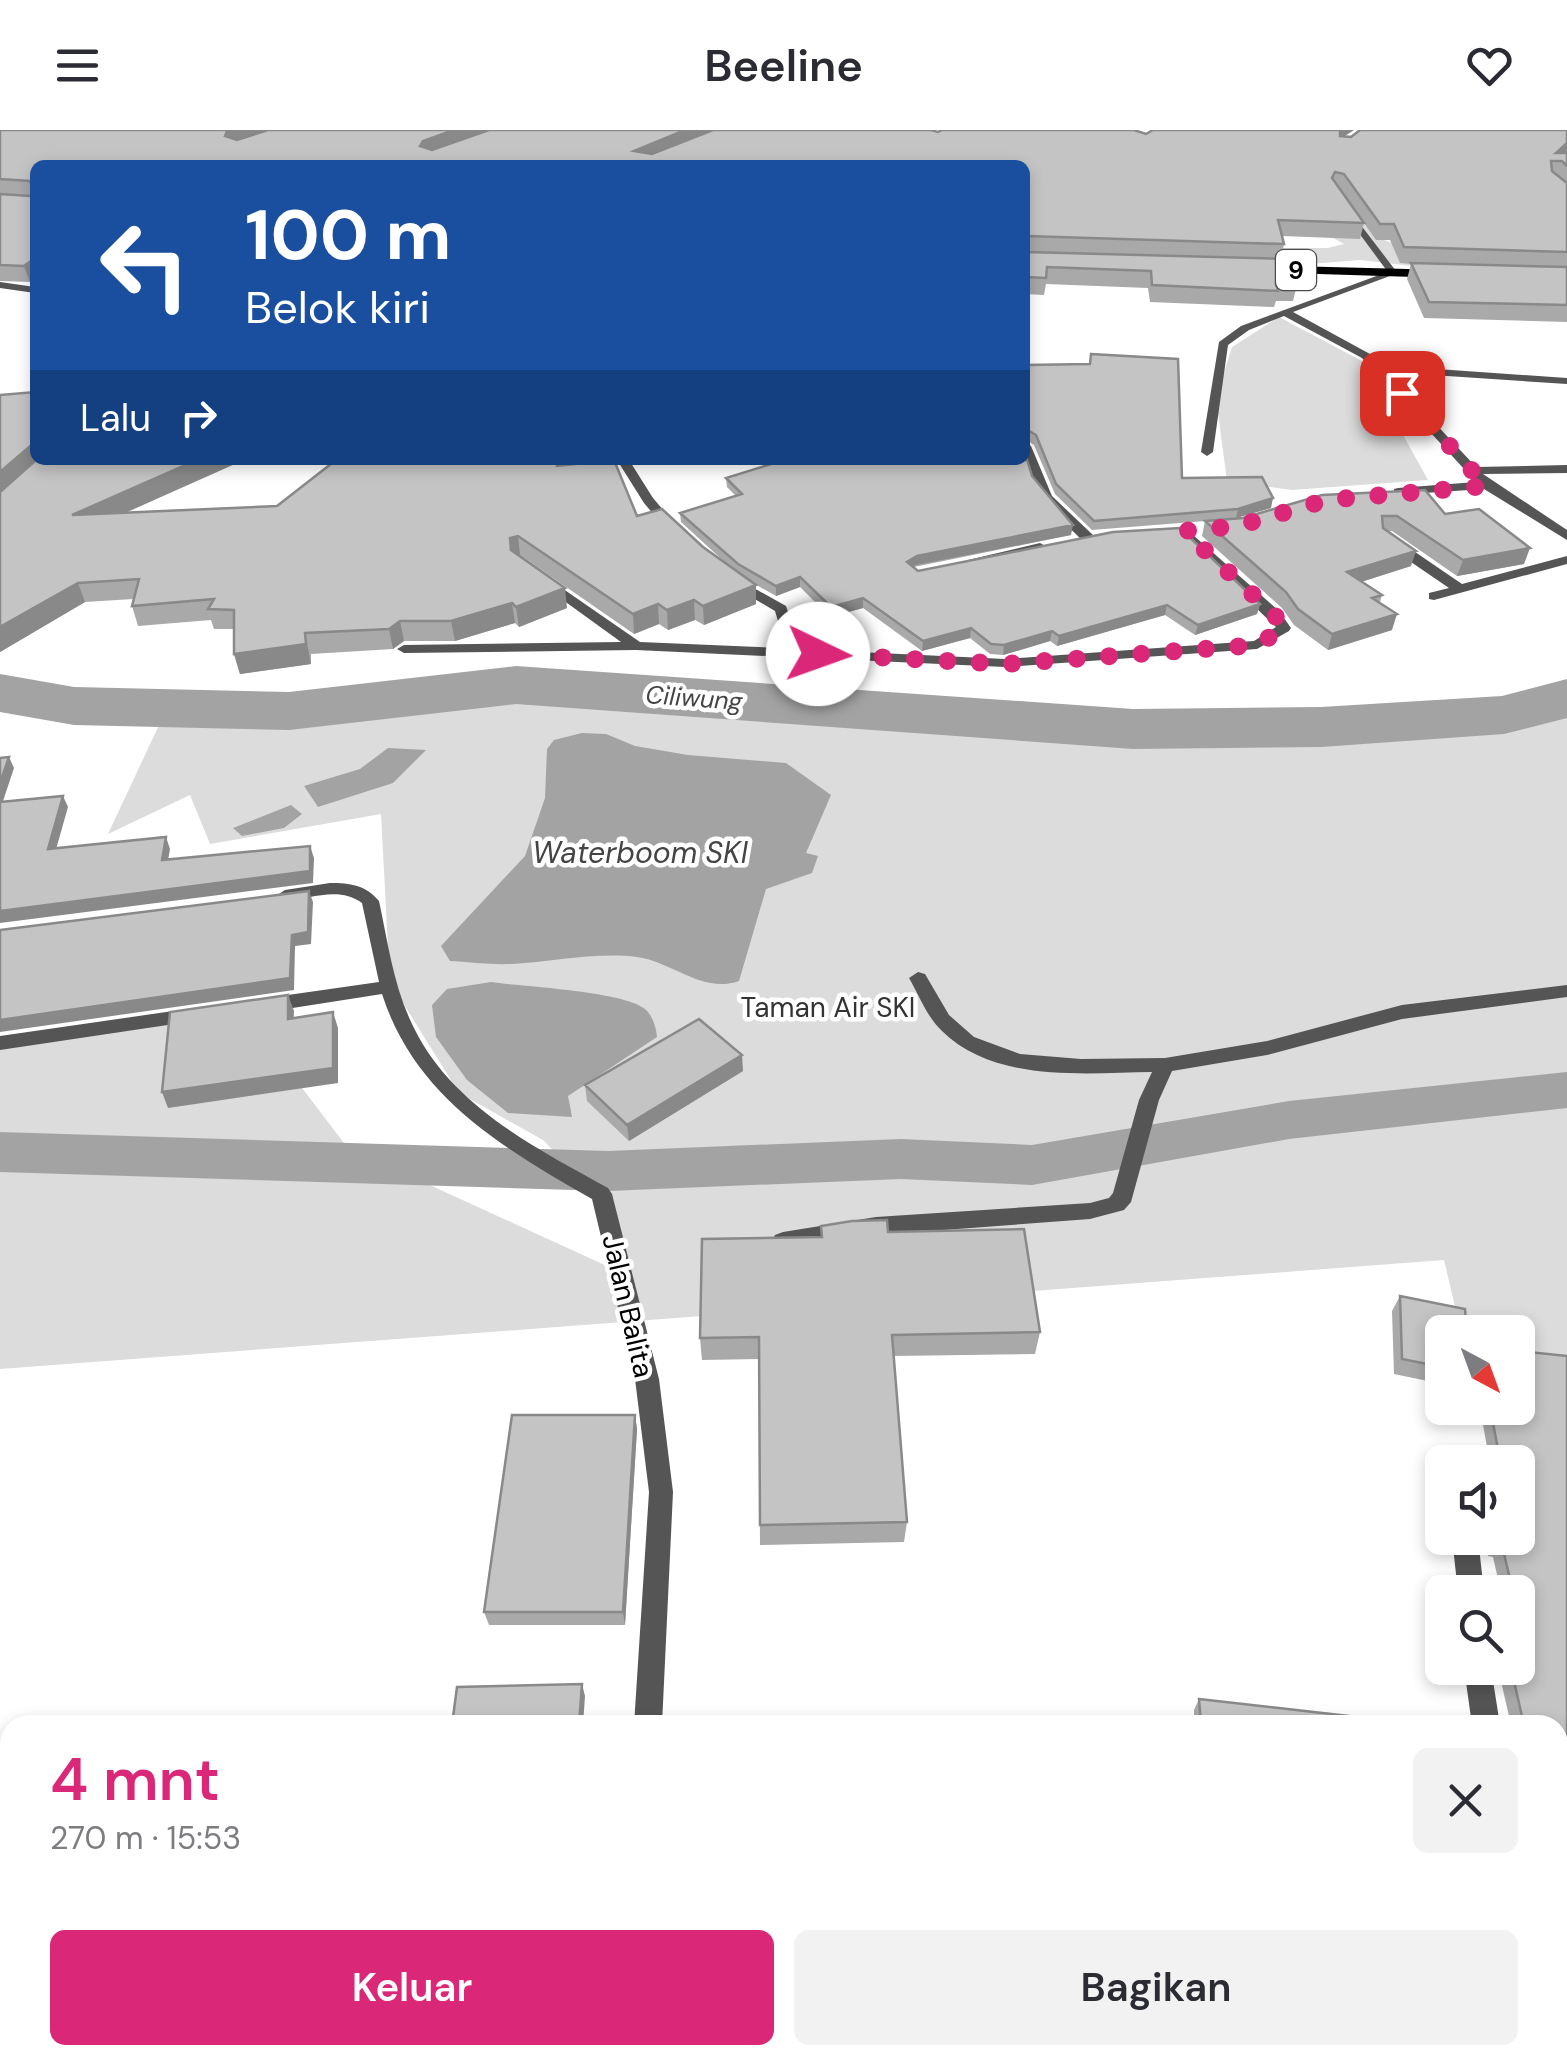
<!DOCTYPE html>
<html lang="id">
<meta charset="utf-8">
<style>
:root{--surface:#fff;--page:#f2f2f3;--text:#2b2b33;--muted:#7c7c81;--accent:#db2777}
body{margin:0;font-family:"DM Sans",sans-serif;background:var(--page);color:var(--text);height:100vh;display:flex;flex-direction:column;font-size:38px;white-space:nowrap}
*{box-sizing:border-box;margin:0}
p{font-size:32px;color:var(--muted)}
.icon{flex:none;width:55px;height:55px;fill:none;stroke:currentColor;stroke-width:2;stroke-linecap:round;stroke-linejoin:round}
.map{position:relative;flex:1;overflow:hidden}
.panel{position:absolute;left:0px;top:1585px;width:1568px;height:350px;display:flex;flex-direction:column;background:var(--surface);border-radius:30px 30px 0 0;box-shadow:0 5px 15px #0003}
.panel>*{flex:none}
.guide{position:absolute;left:30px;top:30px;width:1000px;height:305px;border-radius:15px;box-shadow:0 5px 15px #0003;background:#1a4fa0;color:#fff;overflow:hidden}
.needle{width:65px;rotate:139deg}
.tools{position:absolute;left:1425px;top:1185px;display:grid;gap:20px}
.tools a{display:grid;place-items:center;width:110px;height:110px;border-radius:15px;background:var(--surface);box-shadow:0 5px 15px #0003;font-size:50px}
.pin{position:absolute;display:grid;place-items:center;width:85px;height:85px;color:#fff;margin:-42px;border-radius:20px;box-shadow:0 5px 15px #0006}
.me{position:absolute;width:110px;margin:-55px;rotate:93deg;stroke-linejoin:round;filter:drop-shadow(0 0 8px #0008)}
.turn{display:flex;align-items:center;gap:35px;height:210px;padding:0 50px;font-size:45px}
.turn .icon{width:130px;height:130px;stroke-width:2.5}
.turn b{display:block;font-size:70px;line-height:85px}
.then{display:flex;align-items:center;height:95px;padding:0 50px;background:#0003;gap:20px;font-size:38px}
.round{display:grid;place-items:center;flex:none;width:105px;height:105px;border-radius:15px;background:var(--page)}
.headline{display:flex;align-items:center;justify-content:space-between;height:170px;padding:0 50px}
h1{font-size:60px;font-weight:600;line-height:75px;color:var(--accent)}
.cta{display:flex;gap:20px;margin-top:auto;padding:20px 50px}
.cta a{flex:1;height:115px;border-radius:15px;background:var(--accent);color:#fff;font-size:40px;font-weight:600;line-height:115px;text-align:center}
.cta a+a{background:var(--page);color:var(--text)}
header{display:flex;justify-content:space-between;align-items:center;height:130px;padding:0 50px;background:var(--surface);font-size:45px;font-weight:600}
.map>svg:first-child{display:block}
</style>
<header><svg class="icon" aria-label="menu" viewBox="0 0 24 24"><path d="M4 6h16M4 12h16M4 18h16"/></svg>Beeline<svg class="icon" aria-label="heart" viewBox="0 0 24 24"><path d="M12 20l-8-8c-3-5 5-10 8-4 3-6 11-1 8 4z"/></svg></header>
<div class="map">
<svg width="1567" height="1935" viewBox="0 0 1567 1935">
<rect width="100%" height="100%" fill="#fff"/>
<!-- green -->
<path fill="#dcdcdc" d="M 1338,74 L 1356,78 L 1362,93 L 1374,100 L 1375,106 L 1394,114 L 1567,112 L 1421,137 L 1360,130 L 1309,134 L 1281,127 L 1281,118 L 1328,118 L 1344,114 L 1321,101 Z
M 1279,187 L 1362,231 L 1428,350 L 1292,360 L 1227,351 L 1216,268 L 1232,217 Z
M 516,555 L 1133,599 L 1496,586 L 1567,568 L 1567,1225 L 1518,1223 L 1518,1202 L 1461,1202 L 1444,1130 L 0,1239 L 0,911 L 242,879 L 347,1017 L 620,1142 L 596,1065 L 543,1010 L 459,963 L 398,865 L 388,817 L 381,684 L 210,714 L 190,665 L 108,704 L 167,578 L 289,581 Z"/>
<!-- water -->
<path fill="#a3a3a3" d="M 582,603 L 606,604 L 635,616 L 688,625 L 786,633 L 831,665 L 806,723 L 818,726 L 812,743 L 766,759 L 739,851 C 703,864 673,832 637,827 C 595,822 553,832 512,834 C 491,835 470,832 450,831 L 441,816 L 525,726 L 545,668 L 547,619 L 554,610 Z
M 388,618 L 426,620 L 393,653 L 318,677 L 304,656 L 360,639 Z
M 291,675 L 302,684 L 284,698 L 242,706 L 233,698 Z
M 491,852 C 525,857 622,861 645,879 C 653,886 656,897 657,907 L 568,966 L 572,987 L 508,983 L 467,950 L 436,907 L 432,875 L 447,859 Z"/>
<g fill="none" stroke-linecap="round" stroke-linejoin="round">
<!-- canal -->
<path fill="#a3a3a3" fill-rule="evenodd" d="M 1567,942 L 1567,978 L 1289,1009 L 1032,1055 L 901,1049 L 608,1061 L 0,1042 L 0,1002 L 608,1021 L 901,1009 L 1032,1015 L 1289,971 Z"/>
<!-- river -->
<path fill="#a3a3a3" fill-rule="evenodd" d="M 516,536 L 1133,579 L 1321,577 L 1502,566 L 1567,549 L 1567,588 L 1504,604 L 1321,617 L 1133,619 L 516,574 L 289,600 L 74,595 L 0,582 L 0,544 L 74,557 L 289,562 Z"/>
<!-- lane -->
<path fill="#555" fill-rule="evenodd" d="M 1347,77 L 1396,141 L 1396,145 L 1390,145 L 1342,80 Z
M 918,842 L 925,844 L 949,885 L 974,907 L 1020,924 L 1081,929 L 1165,928 L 1267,911 L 1402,875 L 1567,855 L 1567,867 L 1402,889 L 1267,925 L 1172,941 L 1159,970 L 1131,1072 L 1124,1080 L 1090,1089 L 876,1105 L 783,1120 L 775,1117 L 772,1111 L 775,1105 L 783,1102 L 876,1087 L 1090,1073 L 1109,1068 L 1113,1063 L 1139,970 L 1152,942 C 1084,943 995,953 942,901 C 927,887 919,865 909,848 Z"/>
<!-- street -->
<path fill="#555" fill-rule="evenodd" d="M 1390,141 L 1398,143 L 1293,182 L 1370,224 L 1380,235 L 1567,248 L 1567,254 L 1387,242 L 1476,337 L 1567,335 L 1567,343 L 1483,344 L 1567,400 L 1567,410 L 1484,359 L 1394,365 L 1394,359 L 1398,358 L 1476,352 L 1362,228 L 1284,186 L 1249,200 L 1228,215 L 1213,322 L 1207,326 L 1201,322 L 1219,212 L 1241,196 Z
M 0,152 L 35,157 L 35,163 L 0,158 Z
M 1025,312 L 1031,316 L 1052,366 L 1094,406 L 1094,412 L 1084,412 C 1053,382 1025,358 1025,312 Z
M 617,330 L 629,330 L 653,368 L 681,401 L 680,404 L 670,404 L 644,373 Z
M 1184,397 L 1279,481 L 1291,498 L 1289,501 L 1257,519 L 1005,537 L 636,520 L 404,523 L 397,519 L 404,515 L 621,512 L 538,452 L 538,446 L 543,445 L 640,512 L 781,518 L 783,508 L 775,481 L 729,454 L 727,451 L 734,447 L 786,476 L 797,508 L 796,519 L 1005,529 L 1254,511 L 1276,497 L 1179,404 L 1178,401 Z
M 1389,411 L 1399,411 L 1462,454 L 1567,426 L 1567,434 L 1434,470 L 1429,469 L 1429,463 L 1449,458 L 1389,417 Z
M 1040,413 L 1047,417 L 1045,420 L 975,434 L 968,430 Z
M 330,753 C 350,753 366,755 379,771 C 388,813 394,859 414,898 C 452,976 536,1018 608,1058 L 612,1064 L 659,1249 L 673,1362 L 662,1595 L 634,1595 L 649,1362 L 635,1249 L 592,1069 C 503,1018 415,967 382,864 L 267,882 L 260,880 L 258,875 L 260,870 L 267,868 L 379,852 L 362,773 C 340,756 310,768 285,772 L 276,766 L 285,760 Z
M 194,878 L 201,880 L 203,885 L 201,890 L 0,920 L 0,906 Z
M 1452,1408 L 1478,1408 L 1484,1462 L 1458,1462 Z
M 1464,1538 L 1491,1538 L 1500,1595 L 1472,1595 Z
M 1558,1909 L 1567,1913 L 1567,1935 L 1544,1935 L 1541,1925 L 1558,1925 Z
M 617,1925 L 649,1925 L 648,1935 L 616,1935 Z"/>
<!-- highway -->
<path fill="#000" fill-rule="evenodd" d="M 1248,135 L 1447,140 L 1454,144 L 1447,148 L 1253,142 L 1246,138 Z"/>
</g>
<!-- wall -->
<path fill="#a9a9a9" d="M 0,0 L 1146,4 L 1153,0 L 1354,0 L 1344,6 L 1567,0 L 1567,192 L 1424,188 L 1407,149 L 1411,134 L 1400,133 L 1390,110 L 1376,110 L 1340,59 L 1364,93 L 1360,109 L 1282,106 L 1284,114 L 1281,129 L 1297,155 L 1293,171 L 1276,171 L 1274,177 L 1150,172 L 1148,158 L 1046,154 L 1044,165 L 1025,164 L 1025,35 L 35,35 L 35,148 L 30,152 L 0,151 Z
M 1025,235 L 1182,348 L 1271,378 L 1236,388 L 1445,384 L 1524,434 L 1457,446 L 1392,401 L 1388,401 L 1411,436 L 1361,452 L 1382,465 L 1380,472 L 1392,500 L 1328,520 L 1294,495 L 1282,478 L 1202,406 L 1205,391 L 1092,400 L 1055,364 L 1034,315 L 1025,309 Z
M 35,330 L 126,383 L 277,376 L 557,336 L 637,386 L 703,417 L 729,436 L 681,392 L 680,383 L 736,366 L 727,357 L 726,348 L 1032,346 L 1071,405 L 914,437 L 918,441 L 1260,474 L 1257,484 L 1195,505 L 1165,485 L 1057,516 L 1050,511 L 1003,525 L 990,524 L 970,508 L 922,521 L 863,478 L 830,487 L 800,457 L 776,466 L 753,453 L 756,474 L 704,495 L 695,490 L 668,500 L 659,494 L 634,504 L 520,425 L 567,478 L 519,497 L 515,493 L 455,511 L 404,511 L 393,519 L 311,524 L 311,534 L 240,544 L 234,524 L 234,499 L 214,499 L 211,490 L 138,496 L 132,476 L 133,469 L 85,472 L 0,522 Z
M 743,941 L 629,1011 L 587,971 L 585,955 Z
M 821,1096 L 888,1102 L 1040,1202 L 1035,1224 L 893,1226 L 907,1392 L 904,1412 L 760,1415 L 759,1229 L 702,1230 L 700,1208 L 821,1107 Z
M 1400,1166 L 1442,1202 L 1442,1254 L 1394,1244 L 1392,1181 Z
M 1567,1226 L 1567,1787 L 1561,1787 L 1558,1769 L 1558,1595 L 1511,1595 L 1498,1538 L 1518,1538 L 1518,1462 L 1501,1462 L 1493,1427 L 1488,1426 L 1485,1408 L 1518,1408 L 1518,1332 L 1477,1332 L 1481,1327 L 1489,1328 L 1480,1278 L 1518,1278 Z
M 635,1285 L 637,1299 L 625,1495 L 489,1495 L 484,1482 Z
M 1199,1569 L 1428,1595 L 1074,1595 L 1075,1593 L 1194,1593 L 1194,1580 Z
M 306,1925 L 613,1925 L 612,1935 L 500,1935 L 500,1930 L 394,1926 Z
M 703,1925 L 733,1925 L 703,1927 Z
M 947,1925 L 1181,1925 L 1184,1935 L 949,1935 Z
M 1351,1925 L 1553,1925 L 1554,1931 L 1567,1935 L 1498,1935 L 1487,1933 L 1487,1935 L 1349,1935 Z"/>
<!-- shaded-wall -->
<path fill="#898989" d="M 231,0 L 278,0 L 229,21 L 225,6 L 227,1 Z
M 454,0 L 497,0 L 425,25 L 420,16 L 423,11 Z
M 685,0 L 719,0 L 637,35 L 634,21 Z
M 1340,0 L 1354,0 L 1337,11 Z
M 1567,13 L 1567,23 L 1556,23 Z
M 35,128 L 35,148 L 30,152 L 24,136 Z
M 35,312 L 35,330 L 0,367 L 0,342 Z
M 197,330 L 244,330 L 78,404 L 72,385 Z
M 1273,368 L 1271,378 L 1236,388 L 1238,379 Z
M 1073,395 L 1071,405 L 916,435 L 906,442 L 907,432 L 917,426 Z
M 518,406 L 520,425 L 514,439 L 510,408 Z
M 1530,418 L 1524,434 L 1457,446 L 1463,430 Z
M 1416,421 L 1411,436 L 1342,458 L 1347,442 Z
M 800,447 L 800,457 L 776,466 L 776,456 Z
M 78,453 L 85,472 L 0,522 L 0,497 Z
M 756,455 L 756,474 L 704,495 L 703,476 Z
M 565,458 L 567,478 L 519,497 L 516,477 Z
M 863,468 L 863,478 L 830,487 L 831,477 Z
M 694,470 L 695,490 L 668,500 L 667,480 Z
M 512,473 L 515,493 L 455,511 L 451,491 Z
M 658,474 L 659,494 L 634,504 L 633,484 Z
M 1260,474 L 1257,484 L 1195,505 L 1198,495 Z
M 1167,475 L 1165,485 L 1057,516 L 1059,506 Z
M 1397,484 L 1392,500 L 1328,520 L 1332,504 Z
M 400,491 L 404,511 L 393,519 L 389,499 Z
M 971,498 L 970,508 L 922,521 L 923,511 Z
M 1052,501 L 1050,511 L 1003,525 L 1004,515 Z
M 305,503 L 311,534 L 240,544 L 234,524 Z
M 9,627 L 14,638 L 0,680 L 0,653 Z
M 63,666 L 68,677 L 53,730 L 48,719 Z
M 166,707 L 170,719 L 166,742 L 162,730 Z
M 310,716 L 314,728 L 313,753 L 0,793 L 0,781 Z
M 309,761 L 313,772 L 311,814 L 295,816 L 294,860 L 0,902 L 0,890 L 292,805 Z
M 288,865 L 294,881 L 293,904 L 288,889 Z
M 333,882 L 338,898 L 338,953 L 168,978 L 162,962 Z
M 742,925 L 743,941 L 629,1011 L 627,995 Z
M 635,1285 L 637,1299 L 625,1495 L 623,1482 Z
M 582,1554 L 585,1566 L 583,1595 L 579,1595 Z
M 5,1658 L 10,1662 L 10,1706 L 0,1731 L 0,1670 Z
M 384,1925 L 394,1926 L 392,1935 L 382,1935 Z
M 609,1925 L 613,1925 L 612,1935 L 608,1935 Z"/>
<!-- building -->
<path fill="#c4c4c4" stroke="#898989" stroke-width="2.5" d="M 0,0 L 231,0 L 227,1 L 225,6 L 237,10 L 268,0 L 454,0 L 423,11 L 420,16 L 432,20 L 489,0 L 685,0 L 634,21 L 652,24 L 713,0 L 931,0 L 938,2 L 942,0 L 1134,0 L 1146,4 L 1153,0 L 1340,0 L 1340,6 L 1351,7 L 1360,0 L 1567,0 L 1567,13 L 1556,23 L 1567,23 L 1567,36 L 1562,31 L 1551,31 L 1552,41 L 1567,53 L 1567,122 L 1404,117 L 1394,94 L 1380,94 L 1344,44 L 1335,42 L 1332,48 L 1364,93 L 1278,90 L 1284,114 L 1027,106 L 1025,108 L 1025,35 L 35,35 L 35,128 L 24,136 L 0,135 L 0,64 L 30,66 L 34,63 L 30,51 L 0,49 Z
M 1025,116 L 1027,122 L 1289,129 L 1297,155 L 1276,154 L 1278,161 L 1152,155 L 1151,141 L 1047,137 L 1046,148 L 1025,147 Z
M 1411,133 L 1567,137 L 1567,175 L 1429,172 Z
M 1091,224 L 1178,229 L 1182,348 L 1262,347 L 1273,368 L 1238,379 L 1094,391 L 1056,354 L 1036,305 L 1026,299 L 1025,304 L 1025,235 L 1090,234 Z
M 35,262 L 35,312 L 0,342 L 0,265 Z
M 1025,323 L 1032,346 L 1073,395 L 917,426 L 907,432 L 918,441 L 1113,402 L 1180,398 L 1260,474 L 1198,495 L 1167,475 L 1059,506 L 1052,501 L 1004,515 L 991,514 L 971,498 L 923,511 L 863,468 L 831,477 L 800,447 L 776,456 L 738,434 L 680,383 L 742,364 L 726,348 L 784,330 L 1025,330 Z
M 36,330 L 197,330 L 72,385 L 277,376 L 336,330 L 556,330 L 557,336 L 614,330 L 637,386 L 662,379 L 703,417 L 756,455 L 703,476 L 694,470 L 667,480 L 658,474 L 633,484 L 518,406 L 510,408 L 511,420 L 565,458 L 516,477 L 512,473 L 451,491 L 400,491 L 389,499 L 305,503 L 306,514 L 234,524 L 234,480 L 208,479 L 214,469 L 132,476 L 139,449 L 78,453 L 0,497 L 0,362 Z
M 1425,360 L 1445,384 L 1479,379 L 1530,418 L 1463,430 L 1397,386 L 1382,386 L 1383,398 L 1416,421 L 1347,442 L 1382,465 L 1372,468 L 1397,484 L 1332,504 L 1298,479 L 1286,462 L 1205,391 L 1243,388 L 1322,365 Z
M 9,627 L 0,653 L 0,628 Z
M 63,666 L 48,719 L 166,707 L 162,730 L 310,716 L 310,741 L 0,781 L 0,672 Z
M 309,761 L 308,802 L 292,805 L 290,848 L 0,890 L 0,800 Z
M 288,865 L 288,889 L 333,882 L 333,938 L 162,962 L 170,882 Z
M 699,889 L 742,925 L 627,995 L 585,955 Z
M 887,1090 L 888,1102 L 1024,1099 L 1040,1202 L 892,1205 L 907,1392 L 760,1395 L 759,1207 L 700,1208 L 702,1109 L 822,1107 L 821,1096 L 852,1091 Z
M 1400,1166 L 1465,1179 L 1467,1202 L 1442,1202 L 1442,1237 L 1402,1229 Z
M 1518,1221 L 1567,1226 L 1567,1750 L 1558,1708 L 1558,1595 L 1524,1595 L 1511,1538 L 1518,1538 L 1518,1514 L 1525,1514 L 1518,1481 L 1518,1462 L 1513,1462 L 1502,1415 L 1498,1414 L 1496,1408 L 1518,1408 L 1518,1332 L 1482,1332 L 1481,1327 L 1500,1329 L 1490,1278 L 1518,1278 Z
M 512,1285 L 635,1285 L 623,1482 L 484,1482 Z
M 582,1554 L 579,1595 L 452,1595 L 457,1557 Z
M 1199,1569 L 1428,1595 L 1076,1595 L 1075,1593 L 1201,1594 Z
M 306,1925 L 384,1925 L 382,1935 L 304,1935 Z
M 501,1925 L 609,1925 L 608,1935 L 500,1935 Z
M 951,1925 L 1181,1925 L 1184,1935 L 953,1935 Z
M 1359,1925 L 1487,1925 L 1487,1935 L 1357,1935 Z
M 1494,1925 L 1553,1925 L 1554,1931 L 1567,1931 L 1567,1935 L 1546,1935 Z"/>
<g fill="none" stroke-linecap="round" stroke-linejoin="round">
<!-- route -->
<path stroke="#db2777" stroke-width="18" stroke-dasharray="0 32.4" d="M 818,524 L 1006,534 L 1257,515 L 1284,498 L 1274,484 L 1184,401 L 1238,396 L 1327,370 L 1486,356 L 1402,263"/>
</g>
<g text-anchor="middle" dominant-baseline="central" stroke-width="9" stroke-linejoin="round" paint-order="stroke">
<!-- shield labels -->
<rect fill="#fff" stroke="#4c4c4c" stroke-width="2.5" x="1276" y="120" width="40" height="40" rx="8"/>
<g font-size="25" font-weight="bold" fill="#000">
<text x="1296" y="140">9</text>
</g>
<!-- far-water labels -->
<g font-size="25" font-style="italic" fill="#444" stroke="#fff">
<text transform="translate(694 568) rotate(4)">Ciliwung</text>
</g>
<!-- park labels -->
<g font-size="28" fill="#333" stroke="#fff">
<text x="828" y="877">Taman Air SKI</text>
</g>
<!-- street labels -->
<g font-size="28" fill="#000" stroke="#fff">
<text transform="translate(628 1176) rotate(77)">Jalan Balita</text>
</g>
<!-- water labels -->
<g font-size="30" font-style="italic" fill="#444" stroke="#fff">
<text x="640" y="722">Waterboom SKI</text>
</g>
</g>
</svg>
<div class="tools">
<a><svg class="needle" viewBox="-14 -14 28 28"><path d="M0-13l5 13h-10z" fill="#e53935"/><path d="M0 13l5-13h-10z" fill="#7c7c81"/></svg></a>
<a><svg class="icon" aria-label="sound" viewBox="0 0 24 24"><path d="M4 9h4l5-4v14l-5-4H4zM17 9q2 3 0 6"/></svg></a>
<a><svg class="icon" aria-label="search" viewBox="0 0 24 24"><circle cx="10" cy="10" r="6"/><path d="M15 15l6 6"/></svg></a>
</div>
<div class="pin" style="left:1402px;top:263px;background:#d93025"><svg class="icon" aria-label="arrive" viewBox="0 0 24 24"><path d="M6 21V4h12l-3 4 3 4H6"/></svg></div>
<svg class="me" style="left:818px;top:524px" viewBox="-20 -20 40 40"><circle r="19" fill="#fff"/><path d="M0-13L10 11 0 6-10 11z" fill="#db2777"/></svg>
<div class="guide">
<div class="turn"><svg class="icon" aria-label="left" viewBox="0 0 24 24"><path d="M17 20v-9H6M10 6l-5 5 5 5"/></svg><div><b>100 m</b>Belok kiri</div></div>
<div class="then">Lalu<svg class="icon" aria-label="right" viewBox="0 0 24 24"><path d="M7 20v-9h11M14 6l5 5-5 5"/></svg></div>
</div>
<section class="panel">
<div class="headline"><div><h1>4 mnt</h1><p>270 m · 15:53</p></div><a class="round"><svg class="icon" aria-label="close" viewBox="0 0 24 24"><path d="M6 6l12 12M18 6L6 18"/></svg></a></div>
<div class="cta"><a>Keluar</a><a>Bagikan</a></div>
</section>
</div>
